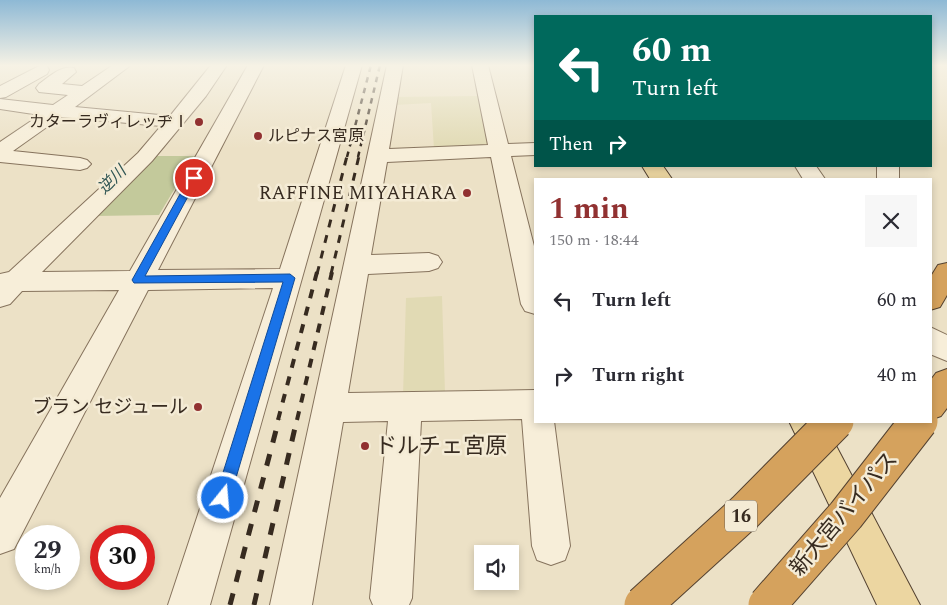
<!DOCTYPE html>
<meta charset="utf-8">
<style>
:root{--surface:#fff;--page:#f7f7f7;--text:#2b2b33;--muted:#7c7c81;--accent:#913131}
body{margin:0;font-family:Spectral,"Noto Sans JP",serif;background:var(--page);color:var(--text);height:100vh;display:flex;flex-direction:column;font-size:19px;white-space:nowrap}
*{box-sizing:border-box;margin:0}
p{font-size:16px;color:var(--muted)}
.icon{flex:none;width:28px;height:28px;fill:none;stroke:currentColor;stroke-width:2;stroke-linecap:round;stroke-linejoin:round}
.map{position:relative;flex:1;overflow:hidden}
.sheet{position:absolute;left:534px;top:178px;width:398px;height:245px;display:flex;flex-direction:column;background:var(--surface);border-radius:0px;box-shadow:0 2px 8px #0003}
.sheet>*{flex:none}
.top-card{position:absolute;left:534px;top:15px;width:398px;height:152px;border-radius:0px;box-shadow:0 2px 8px #0003;background:#00695c;color:#fff;overflow:hidden}
.tools{position:absolute;left:474px;top:545px;display:grid;gap:10px}
.tools a{display:grid;place-items:center;width:45px;height:45px;border-radius:0px;background:var(--surface);box-shadow:0 2px 8px #0003;font-size:25px}
.speed{position:absolute;left:15px;top:525px;display:flex;gap:10px;font-size:25px;font-weight:700;text-align:center}
.speed>*{display:grid;place-content:center;width:65px;height:65px;border-radius:50%;background:var(--surface);box-shadow:0 2px 8px #0003;line-height:1}
.speed small{font-size:12px;font-weight:400}
.speed .limit{border:8px solid #d22;background:#fff;color:#111}
.pin{position:absolute;display:grid;place-items:center;width:42px;height:42px;color:#fff;margin:-21px;border:2px solid #fff;border-radius:50%;box-shadow:0 1px 5px #0007}
.me{position:absolute;width:55px;margin:-28px;rotate:17deg;stroke-linejoin:round;filter:drop-shadow(0 0 4px #0008)}
.turn{display:flex;align-items:center;gap:18px;height:105px;padding:0 15px;font-size:22px}
.turn .icon{width:65px;height:65px;stroke-width:2.5}
.turn b{display:block;font-size:35px;line-height:42px}
.then{display:flex;align-items:center;height:48px;padding:0 15px;background:#0003;gap:10px;font-size:19px}
.round{display:grid;place-items:center;flex:none;width:52px;height:52px;border-radius:0px;background:var(--page)}
.head{display:flex;align-items:center;justify-content:space-between;height:85px;padding:0 15px}
h1{font-size:30px;font-weight:700;line-height:38px;color:var(--accent)}
ul{padding:0;list-style:none}
li{display:flex;align-items:center;gap:15px;height:75px;padding:0 15px}
li div{flex:1}
li b{display:block;font-size:19px}
li em{font-style:normal}
.map>svg:first-child{display:block}
</style>
<div class="map">
<svg width="947" height="605" viewBox="0 0 947 605">
<rect width="100%" height="100%" fill="#ece1c6"/>
<!-- farmland -->
<path fill="#e1dab4" d="M 478,96 L 489,143 L 484,147 L 434,149 L 431,103 L 394,105 L 395,97 Z
M 442,296 L 445,393 L 403,395 L 406,298 Z"/>
<!-- green -->
<path fill="#c3c99b" d="M 151,156 L 194,156 L 159,215 L 95,216 Z"/>
<g fill="none" stroke-linecap="round" stroke-linejoin="round">
<defs>
<path id="minor" d="M 41,65 L 47,66 L 49,70 L 47,74 L 6,97 L 0,98 L 0,86 Z
M 113,65 L 131,65 L 75,107 L 170,116 L 211,65 L 227,65 L 206,96 L 152,161 L 42,272 L 130,271 L 248,65 L 264,65 L 158,270 L 280,269 L 346,65 L 362,65 L 210,605 L 168,605 L 273,288 L 148,290 L 14,549 L 0,554 L 0,498 L 119,290 L 22,291 L 10,304 L 0,307 L 0,274 L 9,272 L 138,153 L 161,126 L 61,117 L 13,151 L 80,158 L 87,160 L 91,164 L 87,168 L 80,170 L 0,162 L 0,142 L 40,115 L 0,109 L 0,99 L 53,105 L 68,95 L 39,92 L 36,88 L 39,84 C 49,77 61,65 74,68 L 76,72 L 62,84 L 82,86 Z
M 387,65 L 403,65 L 389,149 L 488,145 L 472,65 L 488,65 L 508,144 L 535,143 L 535,155 L 511,156 L 535,250 L 535,314 L 525,311 L 521,304 L 491,157 L 387,162 L 371,255 L 429,253 L 438,256 L 442,262 L 438,268 L 429,271 L 368,274 L 348,393 L 535,390 L 535,421 L 554,421 L 570,546 L 565,560 L 551,565 L 537,560 L 532,546 L 522,419 L 421,421 L 412,598 L 409,605 L 373,605 L 370,598 L 388,421 L 343,422 L 312,605 L 270,605 Z
M 795,166 L 816,166 L 825,179 L 803,179 Z
M 877,166 L 899,166 L 899,179 L 877,179 Z
M 930,327 L 947,335 L 947,361 L 930,354 Z"/>
<path id="major" d="M 642,166 L 663,166 L 672,179 L 650,179 Z
M 789,421 L 823,421 L 920,605 L 877,605 Z"/>
<path id="highway" d="M 947,263 L 947,295 L 940,307 L 930,310 L 930,278 L 938,265 Z
M 947,369 L 947,408 L 941,416 L 930,420 L 930,381 L 936,373 Z"/>
</defs>
<!-- minor casing -->
<use href="#minor" stroke="#86735d" stroke-width="2"/>
<!-- major casing -->
<use href="#major" stroke="#544231" stroke-width="2"/>
<!-- highway casing -->
<use href="#highway" stroke="#544231" stroke-width="2"/>
<!-- minor -->
<use href="#minor" fill="#f7eed9" fill-rule="evenodd"/>
<!-- major -->
<use href="#major" fill="#ecd6a1" fill-rule="evenodd"/>
<!-- highway -->
<use href="#highway" fill="#d5a25d" fill-rule="evenodd"/>
<!-- rail-far3 -->
<path stroke="#372b20" stroke-width="2.5" stroke-dasharray="5.5 5.5" stroke-linecap="butt" d="M 347,157 L 371,65
M 358,157 L 380,65"/>
<!-- rail-far2 -->
<path stroke="#372b20" stroke-width="3" stroke-dasharray="8 8" stroke-linecap="butt" d="M 317,274 L 347,156
M 331,274 L 359,156"/>
<!-- rail-far1 -->
<path stroke="#372b20" stroke-width="4" stroke-dasharray="9 9" stroke-linecap="butt" d="M 278,420 L 317,272
M 297,420 L 332,272"/>
<!-- rail -->
<path stroke="#372b20" stroke-width="5" stroke-dasharray="12 12" stroke-linecap="butt" d="M 230,605 L 279,419
M 254,605 L 297,419"/>
<defs>
<path id="highway-bridge" d="M 643,605 L 745,512 L 835,421
M 767,605 L 846,515 L 919,421"/>
</defs>
<!-- highway-bridge casing -->
<use href="#highway-bridge" stroke="#544231" stroke-width="39" stroke-linecap="butt"/>
<!-- highway-bridge -->
<use href="#highway-bridge" stroke="#d5a25d" stroke-width="37"/>
</g>
<!-- sky -->
<linearGradient id="sky" x2="0" y2="1"><stop stop-color="#8eb9d5"/><stop offset="0.44" stop-color="#f6f2e5"/><stop offset="1" stop-color="#f6f2e5" stop-opacity="0"/></linearGradient>
<rect width="947" height="149" fill="url(#sky)"/>
<!-- route -->
<path fill="#1a73e8" stroke="#114b97" d="M 194,175 L 198,178 L 145,276 L 290,274 L 295,278 L 230,498 L 228,503 L 223,505 L 217,503 L 215,498 L 283,282 L 134,283 L 132,280 L 189,178 Z"/>
<!-- markers -->
<g fill="#913131" stroke="#f4ebd5" stroke-width="2">
<circle cx="199" cy="122" r="5"/>
<circle cx="258" cy="136" r="5"/>
<circle cx="467" cy="193" r="5"/>
<circle cx="198" cy="407" r="5"/>
<circle cx="365" cy="446" r="5"/>
</g>
<g text-anchor="middle" dominant-baseline="central" stroke-width="5" stroke-linejoin="round" paint-order="stroke">
<!-- far-poi labels -->
<g font-size="16" fill="#372b20" stroke="#f4ebd5" text-anchor="end">
<text x="189" y="122">カターラヴィレッヂⅠ</text>
<text x="268" y="136" text-anchor="start">ルピナス宮原</text>
</g>
<!-- far-water labels -->
<g font-size="16" font-style="italic" fill="#305654" stroke="#f4ebd5">
<text transform="translate(112 180) rotate(-45)">逆川</text>
</g>
<!-- shield labels -->
<rect fill="#f4ebd5" stroke="#706556" stroke-width="1" x="725" y="500.5" width="32" height="31" rx="4"/>
<g font-size="18" font-weight="bold" fill="#372b20">
<text x="741" y="516">16</text>
</g>
<!-- poi labels -->
<g font-size="19" fill="#372b20" stroke="#f4ebd5" text-anchor="end">
<text x="457" y="193">RAFFINE MIYAHARA</text>
<text x="188" y="407">ブラン セジュール</text>
</g>
<!-- near-poi labels -->
<g font-size="22" fill="#372b20" stroke="#f4ebd5" text-anchor="start">
<text x="375" y="446">ドルチェ宮原</text>
</g>
<!-- near-street labels -->
<g font-size="22" fill="#372b20" stroke="#f4ebd5">
<text transform="translate(844 514) rotate(-50)">新大宮バイパス</text>
</g>
</g>
</svg>
<div class="tools">
<a><svg class="icon" aria-label="sound" viewBox="0 0 24 24"><path d="M4 9h4l5-4v14l-5-4H4zM17 9q2 3 0 6"/></svg></a>
</div>
<div class="speed"><div>29<small>km/h</small></div><div class="limit">30</div></div>
<div class="pin" style="left:194px;top:178px;background:#d93025"><svg class="icon" aria-label="arrive" viewBox="0 0 24 24"><path d="M6 21V4h12l-3 4 3 4H6"/></svg></div>
<svg class="me" style="left:223px;top:498px" viewBox="-20 -20 40 40"><circle r="17" fill="#1a73e8" stroke="#fff" stroke-width="3"/><path d="M0-11L8 9 0 5-8 9z" fill="#fff"/></svg>
<div class="top-card">
<div class="turn"><svg class="icon" aria-label="left" viewBox="0 0 24 24"><path d="M17 20v-9H6M10 6l-5 5 5 5"/></svg><div><b>60 m</b>Turn left</div></div>
<div class="then">Then<svg class="icon" aria-label="right" viewBox="0 0 24 24"><path d="M7 20v-9h11M14 6l5 5-5 5"/></svg></div>
</div>
<section class="sheet">
<div class="head"><div><h1>1 min</h1><p>150 m · 18:44</p></div><a class="round"><svg class="icon" aria-label="close" viewBox="0 0 24 24"><path d="M6 6l12 12M18 6L6 18"/></svg></a></div>
<ul>
<li><svg class="icon" aria-label="left" viewBox="0 0 24 24"><path d="M17 20v-9H6M10 6l-5 5 5 5"/></svg><div><b>Turn left</b></div><em>60 m</em></li>
<li><svg class="icon" aria-label="right" viewBox="0 0 24 24"><path d="M7 20v-9h11M14 6l5 5-5 5"/></svg><div><b>Turn right</b></div><em>40 m</em></li>
</ul>
</section>
</div>
